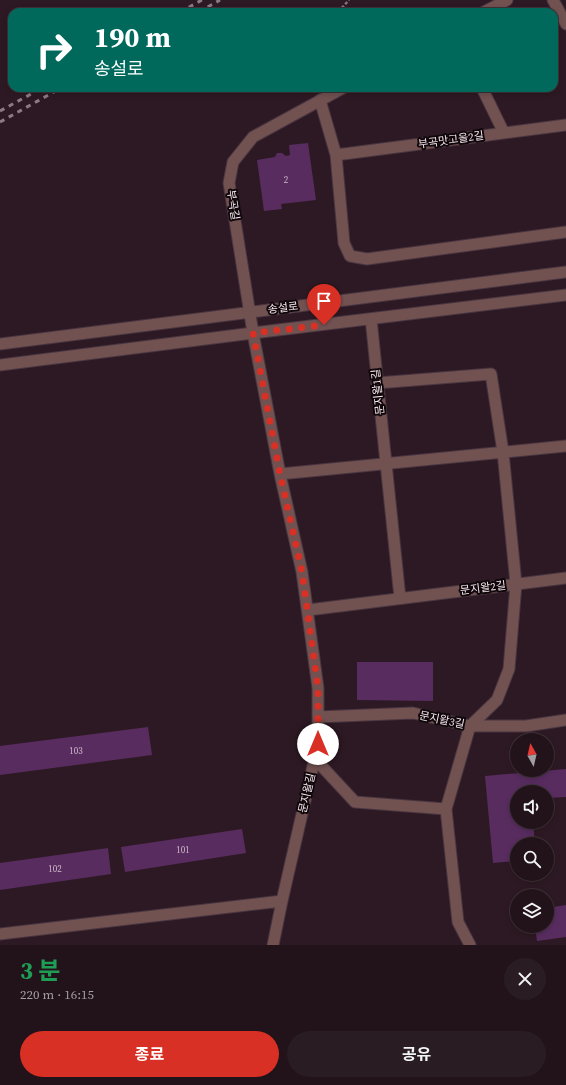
<!DOCTYPE html>
<html lang="ko">
<meta charset="utf-8">
<style>
:root{--surface:#22131a;--page:#2a1c23;--text:#f1f3f6;--muted:#a29ea2;--line:#3f3239;--accent:#d93025}
body{margin:0;font-family:"Source Serif 4","Noto Sans KR",serif;background:var(--page);color:var(--text);height:100vh;display:flex;flex-direction:column;font-size:15px;white-space:nowrap}
*{box-sizing:border-box;margin:0}
p{font-size:13px;color:var(--muted)}
.icon{flex:none;width:22px;height:22px;fill:none;stroke:currentColor;stroke-width:2;stroke-linecap:round;stroke-linejoin:round}
.map{position:relative;height:945px;overflow:hidden}
.details{display:flex;flex-direction:column;background:var(--surface);flex:1}
.details>*{flex:none}
.top-card{position:absolute;left:8px;top:8px;width:550px;height:84px;border-radius:12px;box-shadow:0 2px 6px #0003,0 0 0 1px var(--line);background:#00695c;color:#fff;overflow:hidden}
.needle{width:26px;rotate:352deg}
.buttons{position:absolute;left:510px;top:733px;display:grid;gap:8px}
.buttons a{display:grid;place-items:center;width:44px;height:44px;border-radius:50%;background:var(--surface);box-shadow:0 2px 6px #0003,0 0 0 1px var(--line);font-size:20px}
.pin{position:absolute;display:grid;place-items:center;width:34px;height:34px;color:#fff;margin:-41px -17px;border-radius:50% 50% 50% 0;rotate:-45deg;box-shadow:0 0 4px #0007}
.pin .icon{rotate:45deg}
.me{position:absolute;width:44px;margin:-22px;rotate:0deg;stroke-linejoin:round;filter:drop-shadow(0 0 3px #0008)}
.turn{display:flex;align-items:center;gap:14px;height:84px;padding:0 20px;font-size:18px}
.turn .icon{width:52px;height:52px;stroke-width:2.5}
.turn b{display:block;font-size:28px;line-height:34px}
.round{display:grid;place-items:center;flex:none;width:42px;height:42px;border-radius:21px;background:var(--page)}
.head{display:flex;align-items:center;justify-content:space-between;height:68px;padding:0 20px}
h1{font-size:24px;font-weight:700;line-height:30px;color:#1e9e55}
.button{display:flex;gap:8px;margin-top:auto;padding:8px 20px}
.button a{flex:1;height:46px;border-radius:24px;background:var(--accent);color:#fff;font-size:16px;font-weight:700;line-height:46px;text-align:center}
.button a+a{background:var(--page);color:var(--text)}
.map>svg:first-child{display:block}
</style>
<div class="map">
<svg width="566" height="945" viewBox="0 0 566 945">
<rect width="100%" height="100%" fill="#2d1923"/>
<!-- building -->
<path fill="#582c5f" d="M 308,143 L 316,200 L 281,204 L 282,209 L 264,211 L 257,160 L 275,157 L 277,153 L 282,153 L 286,156 L 290,155 L 289,145 Z
M 357,662 L 433,662 L 433,701 L 357,700 Z
M 148,727 L 152,755 L 0,775 L 0,746 Z
M 566,769 L 566,797 L 547,798 L 547,792 L 517,792 L 517,822 L 533,822 L 535,844 L 517,844 L 517,861 L 493,863 L 485,776 Z
M 242,829 L 246,853 L 125,872 L 121,847 Z
M 108,848 L 111,874 L 0,890 L 0,863 Z
M 566,905 L 566,937 L 537,941 L 535,926 L 547,926 L 547,908 Z"/>
<g fill="none" stroke-linecap="round" stroke-linejoin="round">
<defs>
<path id="minor" d="M 553,0 L 566,24
M 482,88 L 504,133
M 320,100 L 336,155 L 344,243 L 350,256 L 367,259 L 566,232
M 336,155 L 566,125
M 371,319 L 400,598
M 253,333 L 280,474 L 302,572 L 318,688 L 318,744 L 282,901 L 273,945
M 377,383 L 491,374 L 503,452 L 516,584 L 509,669 L 497,700 L 470,726 L 446,809 L 458,922 L 470,945
M 280,474 L 566,446
M 308,610 L 566,578
M 318,717 L 413,713 L 470,726 L 526,726 L 566,720
M 315,759 L 355,802 L 446,809
M 0,934 L 282,901"/>
<path id="tertiary" d="M 484,12 L 507,0
M 253,333 L 229,183 L 233,162 L 253,137 L 343,88
M 0,344 L 566,272
M 0,365 L 253,333 L 566,295"/>
</defs>
<!-- minor casing -->
<use href="#minor" stroke="#493640" stroke-width="13"/>
<!-- tertiary casing -->
<use href="#tertiary" stroke="#493640" stroke-width="13"/>
<!-- path -->
<path stroke="#86757d" stroke-width="2.5" stroke-dasharray="3 2" stroke-linecap="butt" d="M 341,12 L 340,10 L 349,0"/>
<!-- minor -->
<use href="#minor" stroke="#725151" stroke-width="11"/>
<!-- tertiary -->
<use href="#tertiary" stroke="#725151" stroke-width="11"/>
<!-- rail -->
<path stroke="#8c7b83" stroke-width="3" stroke-dasharray="5 5" stroke-linecap="butt" d="M 180,12 L 202,0
M 199,12 L 220,0
M 0,111 L 42,88
M 0,122 L 61,88"/>
</g>
<g fill="none" stroke-linecap="round" stroke-linejoin="round">
<!-- route -->
<path stroke="#d93025" stroke-width="7" stroke-dasharray="0 12.6" d="M 318,744 L 318,688 L 302,572 L 280,474 L 253,333 L 324,325"/>
</g>
<g text-anchor="middle" dominant-baseline="central" stroke-width="4" stroke-linejoin="round" paint-order="stroke">
<!-- number labels -->
<g font-size="9" fill="#d0bacc">
<text x="286" y="180">2</text>
<text x="76" y="751">103</text>
<text x="183" y="850">101</text>
<text x="55" y="869">102</text>
</g>
<!-- street labels -->
<g font-size="11" fill="#f8eaf0" stroke="#10070b">
<text transform="translate(451 140) rotate(-8)">부곡맛고을2길</text>
<text transform="translate(233 205) rotate(81)">부곡길</text>
<text transform="translate(283 308) rotate(-7)">송설로</text>
<text transform="translate(378 392) rotate(-96)">문지왈1길</text>
<text transform="translate(483 588) rotate(-7)">문지왈2길</text>
<text transform="translate(442 720) rotate(12)">문지왈3길</text>
<text transform="translate(307 793) rotate(-77)">문지왈길</text>
</g>
</g>
</svg>
<div class="buttons">
<a><svg class="needle" viewBox="-14 -14 28 28"><path d="M0-13l5 13h-10z" fill="#e53935"/><path d="M0 13l5-13h-10z" fill="#a29ea2"/></svg></a>
<a><svg class="icon" aria-label="sound" viewBox="0 0 24 24"><path d="M4 9h4l5-4v14l-5-4H4zM17 9q2 3 0 6"/></svg></a>
<a><svg class="icon" aria-label="search" viewBox="0 0 24 24"><circle cx="10" cy="10" r="6"/><path d="M15 15l6 6"/></svg></a>
<a><svg class="icon" aria-label="layers" viewBox="0 0 24 24"><path d="M12 4l9 5-9 5-9-5zM3 14l9 5 9-5"/></svg></a>
</div>
<div class="pin" style="left:324px;top:325px;background:#d93025"><svg class="icon" aria-label="arrive" viewBox="0 0 24 24"><path d="M6 21V4h12l-3 4 3 4H6"/></svg></div>
<svg class="me" style="left:318px;top:744px" viewBox="-20 -20 40 40"><circle r="19" fill="#fff"/><path d="M0-13L10 11 0 6-10 11z" fill="#d93025"/></svg>
<div class="top-card">
<div class="turn"><svg class="icon" aria-label="right" viewBox="0 0 24 24"><path d="M7 20v-9h11M14 6l5 5-5 5"/></svg><div><b>190 m</b>송설로</div></div>
</div>
</div>
<section class="details">
<div class="head"><div><h1>3 분</h1><p>220 m · 16:15</p></div><a class="round"><svg class="icon" aria-label="close" viewBox="0 0 24 24"><path d="M6 6l12 12M18 6L6 18"/></svg></a></div>
<div class="button"><a>종료</a><a>공유</a></div>
</section>
